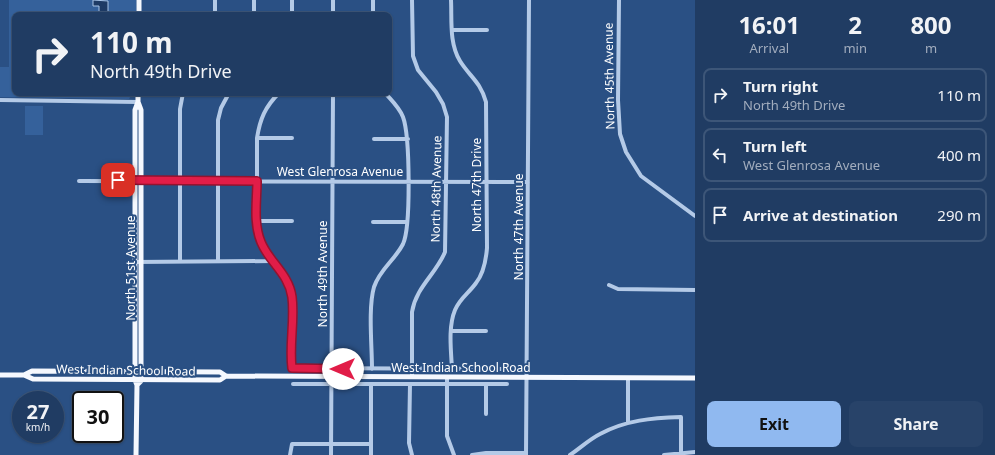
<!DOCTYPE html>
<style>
:root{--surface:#203c63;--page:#284369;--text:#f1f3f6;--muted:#a2adbe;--line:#3d5678;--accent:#90b9f0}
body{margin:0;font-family:"Noto Sans",sans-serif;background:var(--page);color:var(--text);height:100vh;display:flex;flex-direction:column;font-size:15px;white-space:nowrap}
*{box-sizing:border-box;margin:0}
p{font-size:13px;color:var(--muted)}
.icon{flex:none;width:22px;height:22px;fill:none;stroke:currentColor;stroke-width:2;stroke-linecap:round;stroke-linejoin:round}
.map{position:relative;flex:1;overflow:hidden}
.side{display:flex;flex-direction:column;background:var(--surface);width:300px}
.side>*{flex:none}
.banner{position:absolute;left:12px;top:12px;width:380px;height:84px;border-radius:8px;box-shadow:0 1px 3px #0004,0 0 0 1px var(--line);background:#203c63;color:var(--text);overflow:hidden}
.speed{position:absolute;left:12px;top:391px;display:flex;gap:8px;font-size:20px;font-weight:700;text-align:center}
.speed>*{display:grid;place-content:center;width:52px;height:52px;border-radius:50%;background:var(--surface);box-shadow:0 1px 3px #0004,0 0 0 1px var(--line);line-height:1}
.speed small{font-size:10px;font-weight:400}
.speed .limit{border:2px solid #111;border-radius:6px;background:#fff;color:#111}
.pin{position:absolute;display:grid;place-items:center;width:34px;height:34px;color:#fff;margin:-17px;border-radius:8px;box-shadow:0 2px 6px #0006}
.me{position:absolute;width:44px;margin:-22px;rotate:270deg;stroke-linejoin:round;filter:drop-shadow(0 0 3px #0008)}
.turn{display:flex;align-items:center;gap:14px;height:84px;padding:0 12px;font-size:18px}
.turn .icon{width:52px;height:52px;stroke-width:2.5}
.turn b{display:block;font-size:28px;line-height:34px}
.eta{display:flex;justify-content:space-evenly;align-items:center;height:68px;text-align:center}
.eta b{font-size:24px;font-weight:700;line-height:28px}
.action{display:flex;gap:8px;margin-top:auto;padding:8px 12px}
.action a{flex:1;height:46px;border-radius:8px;background:var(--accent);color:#111;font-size:16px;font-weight:700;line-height:46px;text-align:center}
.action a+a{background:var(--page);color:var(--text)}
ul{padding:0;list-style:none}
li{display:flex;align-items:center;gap:12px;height:54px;margin:0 8px 6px;padding:0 4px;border:2px solid var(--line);border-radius:8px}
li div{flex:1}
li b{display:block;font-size:15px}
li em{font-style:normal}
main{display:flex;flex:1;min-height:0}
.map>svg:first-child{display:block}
</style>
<main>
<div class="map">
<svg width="695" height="455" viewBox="0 0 695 455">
<rect width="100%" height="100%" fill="#2a5084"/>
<!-- green -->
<path fill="#35619b" d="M 9,0 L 136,0 L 136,15 L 15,15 L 15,93 L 132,93 L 129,99 L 0,97 L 0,67 L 9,67 Z
M 25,106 L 43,106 L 43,135 L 25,135 Z"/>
<!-- water -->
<path fill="#1e3b65" stroke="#a9c5e7" d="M 93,0 L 108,1 L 108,15 L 99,15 L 99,6 L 93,6 Z"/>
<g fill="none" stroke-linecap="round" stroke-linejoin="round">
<!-- minor -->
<path stroke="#b4cae7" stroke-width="4" d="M 215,0 L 215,15
M 254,0 L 254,15
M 333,0 L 333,15
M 451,0 C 452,20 449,43 460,61 C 470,77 480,81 486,102 L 487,248 C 486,260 484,273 476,283 C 469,293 460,298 455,310 C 448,327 451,350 452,369
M 619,0 L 618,100 L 620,134 L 626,152 L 641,176 L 695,216
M 292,15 L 292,0
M 373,15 L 373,0
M 452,30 L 487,30
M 279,93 C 265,107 260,119 257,138 L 257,221 L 258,232 L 261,243 L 288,282 L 292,297 L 292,368 L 516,369
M 0,100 L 138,102
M 257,138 L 292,138
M 374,139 L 408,139
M 79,181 L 528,182
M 257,221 L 292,221
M 373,222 L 407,222
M 218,261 L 218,120 L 221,108 L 229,93
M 134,262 L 272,261
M 180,262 L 180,109 L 183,93
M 609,285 L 618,289 L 695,290
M 452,331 L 486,331
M 372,369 C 372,346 368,308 374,287 C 380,269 395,260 403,244 C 411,227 410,136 403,117 C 399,107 392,101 385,93
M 412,377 L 412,312 C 416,287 436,274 445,252 L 447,117 L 443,104 L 436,92 L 418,70 L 413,56 L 412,0
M 447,377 L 447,436 L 454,455
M 628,378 L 628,422
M 293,384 L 507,384
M 410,384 L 409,443 L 412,455
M 486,414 L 486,384
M 290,455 L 292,444 L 371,444
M 331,455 L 333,93
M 371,455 L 371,384
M 472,455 L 486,453 L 526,453
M 526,455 L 529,0
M 570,455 C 580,448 590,439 600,434 C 626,420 652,418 681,417 L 681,452
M 664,455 L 695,452"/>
<!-- major -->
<path stroke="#f5f8fe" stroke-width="5" d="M 139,15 L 139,0
M 0,375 L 24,375 L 33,379 L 220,380 L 226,376
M 24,375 L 32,371 L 220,372 L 226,376 L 695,378
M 137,385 L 141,381 L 141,110 L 138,102
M 136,455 L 137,385 L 135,380 L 135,110 L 138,102 L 138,93"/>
</g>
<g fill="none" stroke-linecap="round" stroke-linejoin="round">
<defs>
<path id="route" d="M 118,180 L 257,181 C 257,200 253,223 261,242 C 269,262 289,274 292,297 C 295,320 289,345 292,368 L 343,369"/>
</defs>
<!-- route casing -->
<use href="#route" stroke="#92132f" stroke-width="10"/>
<!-- route -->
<use href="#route" stroke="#e11d48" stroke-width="7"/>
</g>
<g text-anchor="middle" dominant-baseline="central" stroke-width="4" stroke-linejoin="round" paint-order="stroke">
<!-- street labels -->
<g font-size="12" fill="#fff" stroke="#2a5084">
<text transform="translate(609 76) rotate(-91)">North 45th Avenue</text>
<text x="340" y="171">West Glenrosa Avenue</text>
<text transform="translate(476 185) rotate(-90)">North 47th Drive</text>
<text transform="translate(436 189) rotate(-89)">North 48th Avenue</text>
<text transform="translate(518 227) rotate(-90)">North 47th Avenue</text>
<text transform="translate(130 268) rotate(-90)">North 51st Avenue</text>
<text transform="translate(322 274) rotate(-90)">North 49th Avenue</text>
<text x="461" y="367">West Indian School Road</text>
<text transform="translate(126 370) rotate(1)">West Indian School Road</text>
</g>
</g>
</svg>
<div class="speed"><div>27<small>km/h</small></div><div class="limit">30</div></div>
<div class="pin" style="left:118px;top:180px;background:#d93025"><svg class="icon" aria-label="arrive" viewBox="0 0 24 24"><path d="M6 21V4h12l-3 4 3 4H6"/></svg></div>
<svg class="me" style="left:343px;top:369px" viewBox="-20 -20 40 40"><circle r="19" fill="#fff"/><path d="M0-13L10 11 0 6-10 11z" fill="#e11d48"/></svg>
<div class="banner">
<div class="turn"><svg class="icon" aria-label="right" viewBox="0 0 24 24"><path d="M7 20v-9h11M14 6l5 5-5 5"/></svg><div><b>110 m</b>North 49th Drive</div></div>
</div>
</div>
<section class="side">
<div class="eta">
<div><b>16:01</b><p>Arrival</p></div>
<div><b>2</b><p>min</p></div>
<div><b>800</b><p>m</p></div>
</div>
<ul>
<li><svg class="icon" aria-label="right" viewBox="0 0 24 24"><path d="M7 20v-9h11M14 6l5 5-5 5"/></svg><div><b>Turn right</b><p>North 49th Drive</p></div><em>110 m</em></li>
<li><svg class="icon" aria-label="left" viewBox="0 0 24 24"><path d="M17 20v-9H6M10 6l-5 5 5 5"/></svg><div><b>Turn left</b><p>West Glenrosa Avenue</p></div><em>400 m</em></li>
<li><svg class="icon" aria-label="arrive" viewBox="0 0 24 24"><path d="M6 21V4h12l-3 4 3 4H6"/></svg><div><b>Arrive at destination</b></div><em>290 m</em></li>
</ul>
<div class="action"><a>Exit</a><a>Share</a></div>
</section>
</main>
